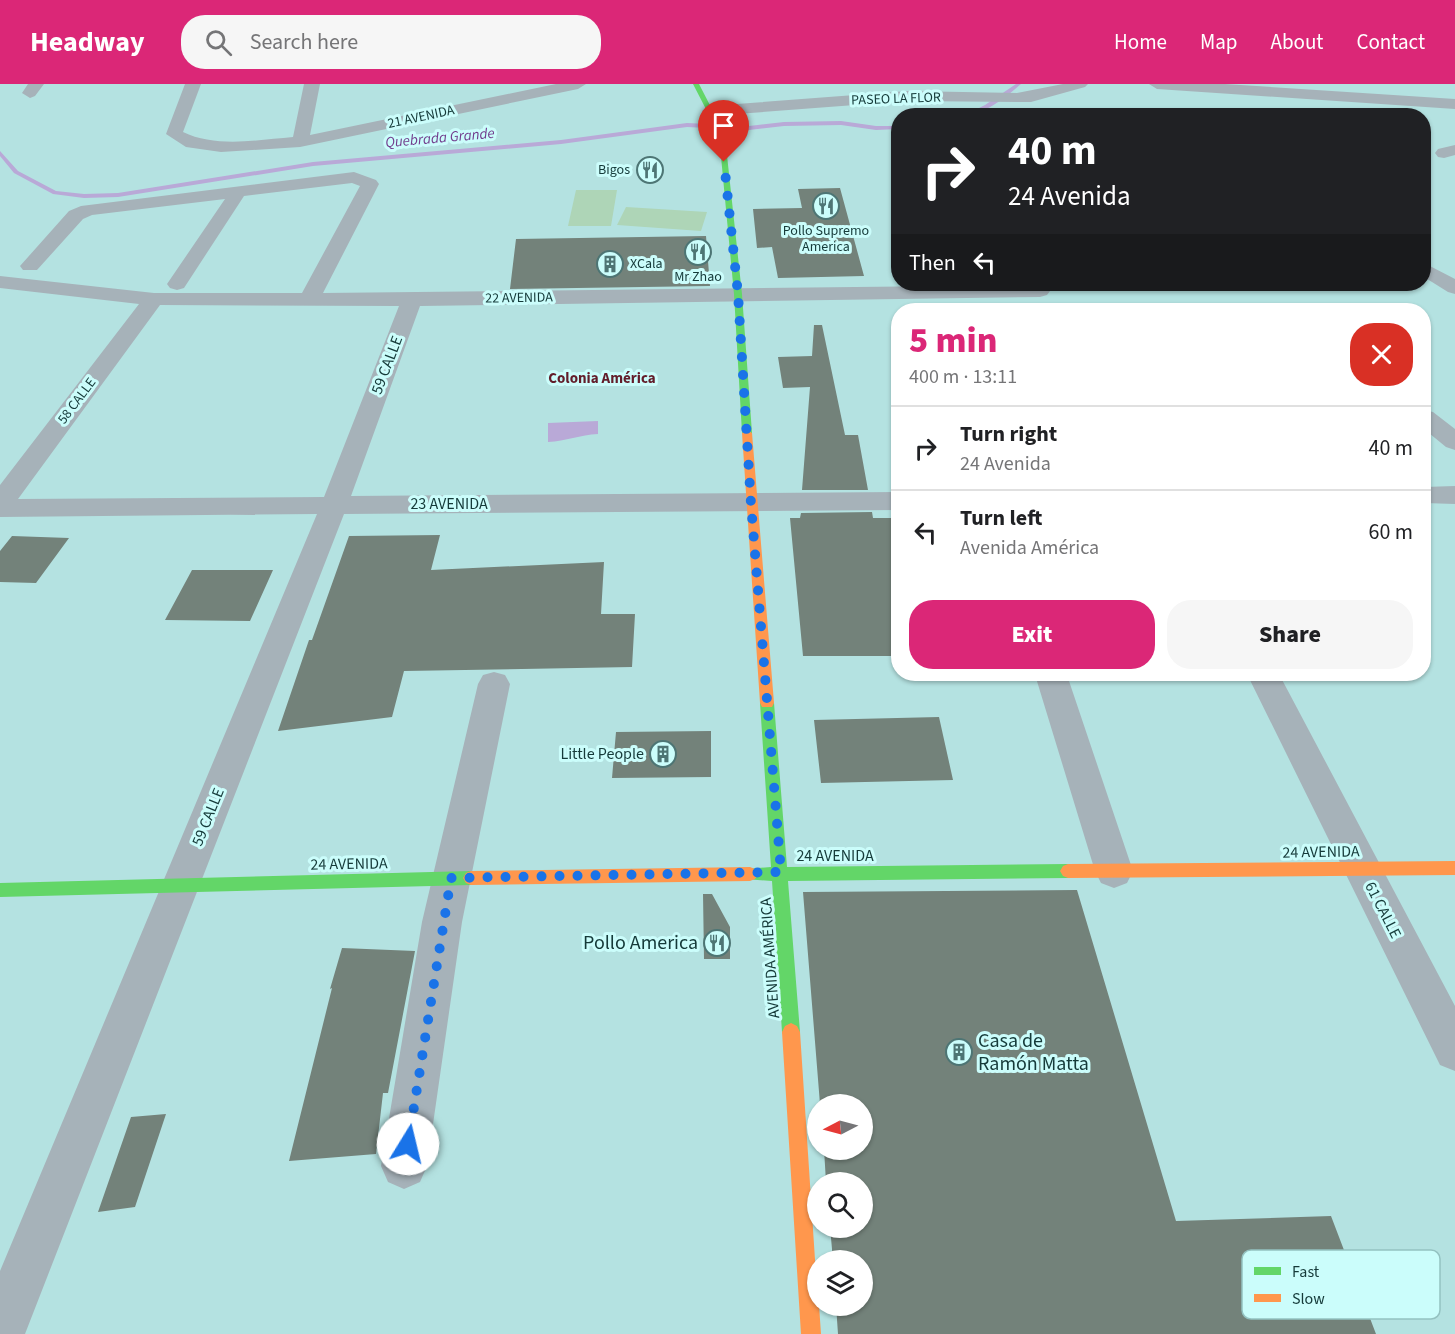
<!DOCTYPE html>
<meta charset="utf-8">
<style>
:root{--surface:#fff;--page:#f6f6f6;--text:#202124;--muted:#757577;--line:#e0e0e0;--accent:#db2777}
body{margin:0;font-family:"Source Sans 3",sans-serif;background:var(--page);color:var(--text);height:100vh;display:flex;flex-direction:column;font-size:22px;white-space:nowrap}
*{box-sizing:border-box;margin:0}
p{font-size:20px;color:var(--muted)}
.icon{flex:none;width:33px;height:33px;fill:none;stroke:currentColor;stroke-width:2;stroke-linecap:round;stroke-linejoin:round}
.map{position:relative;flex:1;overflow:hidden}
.side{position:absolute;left:891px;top:219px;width:540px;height:378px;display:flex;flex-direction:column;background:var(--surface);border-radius:24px;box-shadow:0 2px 4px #0004}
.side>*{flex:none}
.hud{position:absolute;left:891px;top:24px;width:540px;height:183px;border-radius:24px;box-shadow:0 2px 4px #0004;background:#202124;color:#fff;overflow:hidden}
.needle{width:39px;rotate:264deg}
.fabs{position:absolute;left:807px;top:1010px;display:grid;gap:12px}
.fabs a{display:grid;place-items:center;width:66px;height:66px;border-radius:50%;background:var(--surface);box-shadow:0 2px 4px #0004;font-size:30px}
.pin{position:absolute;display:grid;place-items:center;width:51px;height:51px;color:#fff;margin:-62px -26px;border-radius:50% 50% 50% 0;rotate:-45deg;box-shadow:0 0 6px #0007}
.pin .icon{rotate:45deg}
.me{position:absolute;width:66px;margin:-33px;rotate:9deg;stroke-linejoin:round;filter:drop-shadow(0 0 4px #0008)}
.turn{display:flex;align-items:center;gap:21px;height:126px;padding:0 18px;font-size:27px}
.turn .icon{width:78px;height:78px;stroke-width:2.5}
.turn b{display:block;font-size:42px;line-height:51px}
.then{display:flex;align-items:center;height:57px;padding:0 18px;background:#0003;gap:12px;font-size:22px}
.round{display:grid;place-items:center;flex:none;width:63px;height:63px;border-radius:24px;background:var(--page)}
.summary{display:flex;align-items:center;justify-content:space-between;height:102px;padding:0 18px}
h1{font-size:36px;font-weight:800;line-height:45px;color:var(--accent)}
.button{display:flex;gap:12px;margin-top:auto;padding:12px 18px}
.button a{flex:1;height:69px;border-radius:24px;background:var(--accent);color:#fff;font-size:24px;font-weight:800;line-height:69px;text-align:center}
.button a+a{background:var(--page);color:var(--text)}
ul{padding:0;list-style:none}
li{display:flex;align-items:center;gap:18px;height:84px;padding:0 18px;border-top:2px solid var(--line)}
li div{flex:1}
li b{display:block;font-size:22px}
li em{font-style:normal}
header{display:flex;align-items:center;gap:36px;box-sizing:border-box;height:84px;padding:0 30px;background:var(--accent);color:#fff}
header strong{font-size:28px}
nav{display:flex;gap:33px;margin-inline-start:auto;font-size:21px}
.search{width:420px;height:54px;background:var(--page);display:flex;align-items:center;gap:15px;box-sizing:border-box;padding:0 21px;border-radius:24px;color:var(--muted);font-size:22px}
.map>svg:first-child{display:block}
</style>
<header>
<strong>Headway</strong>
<div class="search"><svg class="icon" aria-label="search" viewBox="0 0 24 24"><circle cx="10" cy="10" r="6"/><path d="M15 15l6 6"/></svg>Search here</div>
<nav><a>Home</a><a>Map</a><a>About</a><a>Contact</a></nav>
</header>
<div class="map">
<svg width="1455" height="1250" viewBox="0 0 1455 1250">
<rect width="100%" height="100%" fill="#b4e2e1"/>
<!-- green -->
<path fill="#aed5b7" d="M 576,106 L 617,106 L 611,142 L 568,142 Z
M 626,123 L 707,128 L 701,147 L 617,141 Z"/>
<!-- water -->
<path fill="#b9a9d7" d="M 598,337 L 598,350 C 580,351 566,357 548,358 L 548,339 Z"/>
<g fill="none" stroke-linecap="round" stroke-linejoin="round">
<!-- stream -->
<path fill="#b9a9d7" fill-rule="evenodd" d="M 1016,0 L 1021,0 C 1006,13 983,32 963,32 L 985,21 Z
M 841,37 L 876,42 L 898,42 L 898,45 L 876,46 L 841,41 L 784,42 L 749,46 L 687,43 L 561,60 L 313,82 L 118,113 L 84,114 L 53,110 L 14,89 L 0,72 L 0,67 L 18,87 L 56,107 L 84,110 L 118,109 L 313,78 L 561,56 L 687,39 L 749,42 L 784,38 Z"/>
</g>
<!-- building -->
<path fill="#73827a" d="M 840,104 L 864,192 L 778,194 L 772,163 L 757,164 L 753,125 L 802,124 L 798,105 Z
M 706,152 L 710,202 L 510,205 L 516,155 Z
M 814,241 L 822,241 L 845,351 L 858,351 L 868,406 L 802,406 L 810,303 L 783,304 L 778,273 L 812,272 Z
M 872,428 L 873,434 L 898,434 L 898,572 L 803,572 L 790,434 L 800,434 L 801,429 Z
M 440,451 L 431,486 L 604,478 L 601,530 L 635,530 L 632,583 L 404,587 L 392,633 L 278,647 L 309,556 L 312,556 L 349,452 Z
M 12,452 L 69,454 L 36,499 L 0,498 L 0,467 Z
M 192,486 L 273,486 L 250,537 L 165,536 Z
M 939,633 L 953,696 L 821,699 L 814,636 Z
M 711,647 L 711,693 L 612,694 L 616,648 Z
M 1077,806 L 1176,1137 L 1331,1132 L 1376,1250 L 838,1250 L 836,1221 L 862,1221 L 862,1176 L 833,1176 L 830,1143 L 862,1143 L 862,1098 L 826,1098 L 824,1065 L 862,1065 L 862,1020 L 820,1020 L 803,808 Z
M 703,810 L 712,810 L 730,843 L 730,875 L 704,875 Z
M 342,864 L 415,867 L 388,1009 L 383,1009 L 376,1070 L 289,1077 L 332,904 L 330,905 Z
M 166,1030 L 135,1123 L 98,1128 L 131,1033 Z"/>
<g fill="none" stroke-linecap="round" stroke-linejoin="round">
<!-- street -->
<path fill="#a6b2b9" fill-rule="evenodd" d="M 28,0 L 44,0 L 35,12 L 30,14 L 22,9 Z
M 185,0 L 201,0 L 183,48 C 216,64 257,56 293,53 L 304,0 L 320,0 L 310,51 L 556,0 L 586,0 L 578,5 L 300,63 L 221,68 L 186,63 L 166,50 Z
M 1063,0 L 1088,0 L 1085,3 L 1031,18 L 908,17 L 710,32 L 702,27 L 710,22 L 908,7 L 1017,9 Z
M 1149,0 L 1225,0 L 1455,15 L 1455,25 L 1157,5 Z
M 1455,61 L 1455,71 L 1444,74 L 1438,73 L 1435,69 L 1438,65 Z
M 354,88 L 376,96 L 379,100 L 323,209 L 1040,201 L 1047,203 L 1050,207 L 1047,211 L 1040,213 L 420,222 L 351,412 L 898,408 L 898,426 L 344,430 L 25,1250 L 0,1250 L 0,1187 L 317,430 L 0,433 L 0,401 L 139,220 L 0,204 L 0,192 L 154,209 L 302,209 L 360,102 L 352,99 L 244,112 L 184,204 L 177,206 L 170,204 L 167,200 L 225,115 L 92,131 L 83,135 L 37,186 L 23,186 L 20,182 L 69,127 L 81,122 ZM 160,221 L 399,222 L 324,413 L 18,415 Z
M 1424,179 L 1455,195 L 1455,210 L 1448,208 L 1424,193 Z
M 1424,326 L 1433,328 L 1455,345 L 1455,366 L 1446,363 L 1424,345 Z
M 1455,402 L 1455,420 L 1424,419 L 1424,403 Z
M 494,588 L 505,591 L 510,600 L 462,838 L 427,1082 L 420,1098 L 404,1105 L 388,1098 L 381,1082 L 422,838 L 478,600 L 483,591 Z
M 1038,590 L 1066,590 L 1068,594 L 1133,787 L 1127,799 L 1114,804 L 1101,799 L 1095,787 L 1036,594 Z
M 1247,590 L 1279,590 L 1455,922 L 1455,987 L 1440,981 Z"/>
<!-- fast -->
<path fill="#63d668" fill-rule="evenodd" d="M 693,0 L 699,0 L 715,31 L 726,62 L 742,210 L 752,349 L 747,352 L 742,349 L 734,210 L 720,62 L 709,31 Z
M 767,614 L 772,615 L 774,619 L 787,783 L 1068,780 L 1073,782 L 1076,787 L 1073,792 L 1068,794 L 788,797 L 800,948 L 797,954 L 791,957 L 785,954 L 782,948 L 772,797 L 745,795 L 742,790 L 745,785 L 771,783 L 760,619 L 762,615 Z
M 471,787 L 476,789 L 479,794 L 476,799 L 471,801 L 0,813 L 0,799 Z"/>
<!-- slow -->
<path fill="#ff974d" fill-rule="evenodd" d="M 747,346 L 752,349 L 774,619 L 772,623 L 762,623 L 760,619 L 742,349 Z
M 1455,777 L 1455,791 L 1068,794 L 1063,792 L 1060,787 L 1063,782 L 1068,780 Z
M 750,783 L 755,785 L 758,790 L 755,795 L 750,797 L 471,801 L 466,799 L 463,794 L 466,789 L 471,787 Z
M 791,939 L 797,942 L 800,948 L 818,1221 L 819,1221 L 821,1250 L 801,1250 L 782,948 L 785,942 Z"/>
</g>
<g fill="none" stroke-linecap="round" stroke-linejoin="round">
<!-- route -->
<path stroke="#1a73e8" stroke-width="10" stroke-dasharray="0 18" d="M 408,1060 L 451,794 L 781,788 L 751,420 L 738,210 L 724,78"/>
</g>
<!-- icons -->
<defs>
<symbol id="restaurant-ring" viewBox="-11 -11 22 22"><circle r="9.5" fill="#cbfdfb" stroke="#4d7574" stroke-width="1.5"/><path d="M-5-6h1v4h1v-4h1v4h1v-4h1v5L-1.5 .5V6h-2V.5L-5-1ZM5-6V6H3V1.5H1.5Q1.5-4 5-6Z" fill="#4d7574"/></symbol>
<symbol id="building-ring" viewBox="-11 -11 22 22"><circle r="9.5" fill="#cbfdfb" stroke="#4d7574" stroke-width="1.5"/><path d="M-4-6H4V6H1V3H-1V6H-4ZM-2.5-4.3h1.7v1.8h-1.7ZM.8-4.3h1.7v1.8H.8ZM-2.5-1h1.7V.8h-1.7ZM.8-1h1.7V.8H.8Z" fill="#4d7574"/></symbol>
</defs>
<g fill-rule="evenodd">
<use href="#restaurant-ring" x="635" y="71" width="30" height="30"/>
<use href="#restaurant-ring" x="811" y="107" width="30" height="30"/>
<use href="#restaurant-ring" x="683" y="153" width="30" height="30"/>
<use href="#building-ring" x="595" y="165" width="30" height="30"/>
<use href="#building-ring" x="648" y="655" width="30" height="30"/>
<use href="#restaurant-ring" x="702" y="844" width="30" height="30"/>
<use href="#building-ring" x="944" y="953" width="30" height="30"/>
</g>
<g text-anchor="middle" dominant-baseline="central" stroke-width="6" stroke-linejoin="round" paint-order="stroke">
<!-- far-street labels -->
<g font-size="14" fill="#153a39" stroke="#cbfdfb">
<text transform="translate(896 15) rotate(-2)">PASEO LA FLOR</text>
<text transform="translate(421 33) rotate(-12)">21 AVENIDA</text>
<text transform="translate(519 214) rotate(-1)">22 AVENIDA</text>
<text transform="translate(77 317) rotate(-53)">58 CALLE</text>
</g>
<!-- far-poi labels -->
<g font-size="14" fill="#153a39" stroke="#cbfdfb">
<text x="630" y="86" text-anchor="end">Bigos</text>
<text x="826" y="147">Pollo Supremo<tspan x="826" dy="16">America</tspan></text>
<text x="630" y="180" text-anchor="start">XCala</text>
<text x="698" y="193">Mr Zhao</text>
</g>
<!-- far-water labels -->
<g font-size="15" font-style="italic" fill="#713c8c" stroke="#cbfdfb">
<text transform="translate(440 54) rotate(-5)">Quebrada Grande</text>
</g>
<!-- far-neighbourhood labels -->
<g font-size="15" font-weight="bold" fill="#621d2a" stroke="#cbfdfb">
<text x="602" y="294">Colonia América</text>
</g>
<!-- street labels -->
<g font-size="16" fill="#153a39" stroke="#cbfdfb">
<text transform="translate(387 281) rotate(-69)">59 CALLE</text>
<text x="449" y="420">23 AVENIDA</text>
<text transform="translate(208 733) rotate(-68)">59 CALLE</text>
<text transform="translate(1321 768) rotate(-1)">24 AVENIDA</text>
<text x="835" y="772">24 AVENIDA</text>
<text transform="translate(349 780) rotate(-1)">24 AVENIDA</text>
<text transform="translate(1383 826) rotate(63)">61 CALLE</text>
<text transform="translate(770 874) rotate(-94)">AVENIDA AMÉRICA</text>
</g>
<!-- poi labels -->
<g font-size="16" fill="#153a39" stroke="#cbfdfb" text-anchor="end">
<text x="644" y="670">Little People</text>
</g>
<!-- near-poi labels -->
<g font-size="20" fill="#153a39" stroke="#cbfdfb" text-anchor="end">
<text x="698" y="859">Pollo America</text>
<text x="978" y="957" text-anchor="start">Casa de<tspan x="978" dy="23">Ramón Matta</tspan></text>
</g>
</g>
<!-- legend -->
<rect x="1242" y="1166" width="198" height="69" rx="9" fill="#cbfdfb" stroke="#94c2c1" stroke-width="1.5"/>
<rect x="1254" y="1183" width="27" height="8" fill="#63d668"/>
<rect x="1254" y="1210" width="27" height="8" fill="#ff974d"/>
<g font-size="16" fill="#153a39">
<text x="1292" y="1193">Fast</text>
<text x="1292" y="1220">Slow</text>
</g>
</svg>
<div class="fabs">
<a><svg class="needle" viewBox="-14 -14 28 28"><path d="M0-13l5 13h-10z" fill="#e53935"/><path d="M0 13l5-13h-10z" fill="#757577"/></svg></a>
<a><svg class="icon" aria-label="search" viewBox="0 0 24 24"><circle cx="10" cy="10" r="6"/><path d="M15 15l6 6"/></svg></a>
<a><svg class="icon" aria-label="layers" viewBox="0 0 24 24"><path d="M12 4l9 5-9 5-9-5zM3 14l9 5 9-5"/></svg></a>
</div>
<div class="pin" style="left:724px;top:78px;background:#d93025"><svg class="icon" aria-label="arrive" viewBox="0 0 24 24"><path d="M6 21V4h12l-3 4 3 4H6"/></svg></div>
<svg class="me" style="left:408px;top:1060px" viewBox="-20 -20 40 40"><circle r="19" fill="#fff"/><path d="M0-13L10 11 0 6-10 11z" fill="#1a73e8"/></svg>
<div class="hud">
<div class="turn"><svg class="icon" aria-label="right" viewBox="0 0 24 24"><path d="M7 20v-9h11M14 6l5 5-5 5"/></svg><div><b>40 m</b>24 Avenida</div></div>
<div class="then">Then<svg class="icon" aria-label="left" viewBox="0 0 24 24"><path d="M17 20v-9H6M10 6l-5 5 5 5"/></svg></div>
</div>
<section class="side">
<div class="summary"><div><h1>5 min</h1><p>400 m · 13:11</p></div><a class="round" style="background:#d93025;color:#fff"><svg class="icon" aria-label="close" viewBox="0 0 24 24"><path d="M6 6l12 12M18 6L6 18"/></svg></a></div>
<ul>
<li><svg class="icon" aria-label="right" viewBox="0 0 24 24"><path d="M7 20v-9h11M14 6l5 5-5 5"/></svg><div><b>Turn right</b><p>24 Avenida</p></div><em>40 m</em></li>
<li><svg class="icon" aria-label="left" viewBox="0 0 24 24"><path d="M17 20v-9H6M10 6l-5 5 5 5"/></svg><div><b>Turn left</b><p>Avenida América</p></div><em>60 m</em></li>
</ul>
<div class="button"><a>Exit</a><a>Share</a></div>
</section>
</div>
